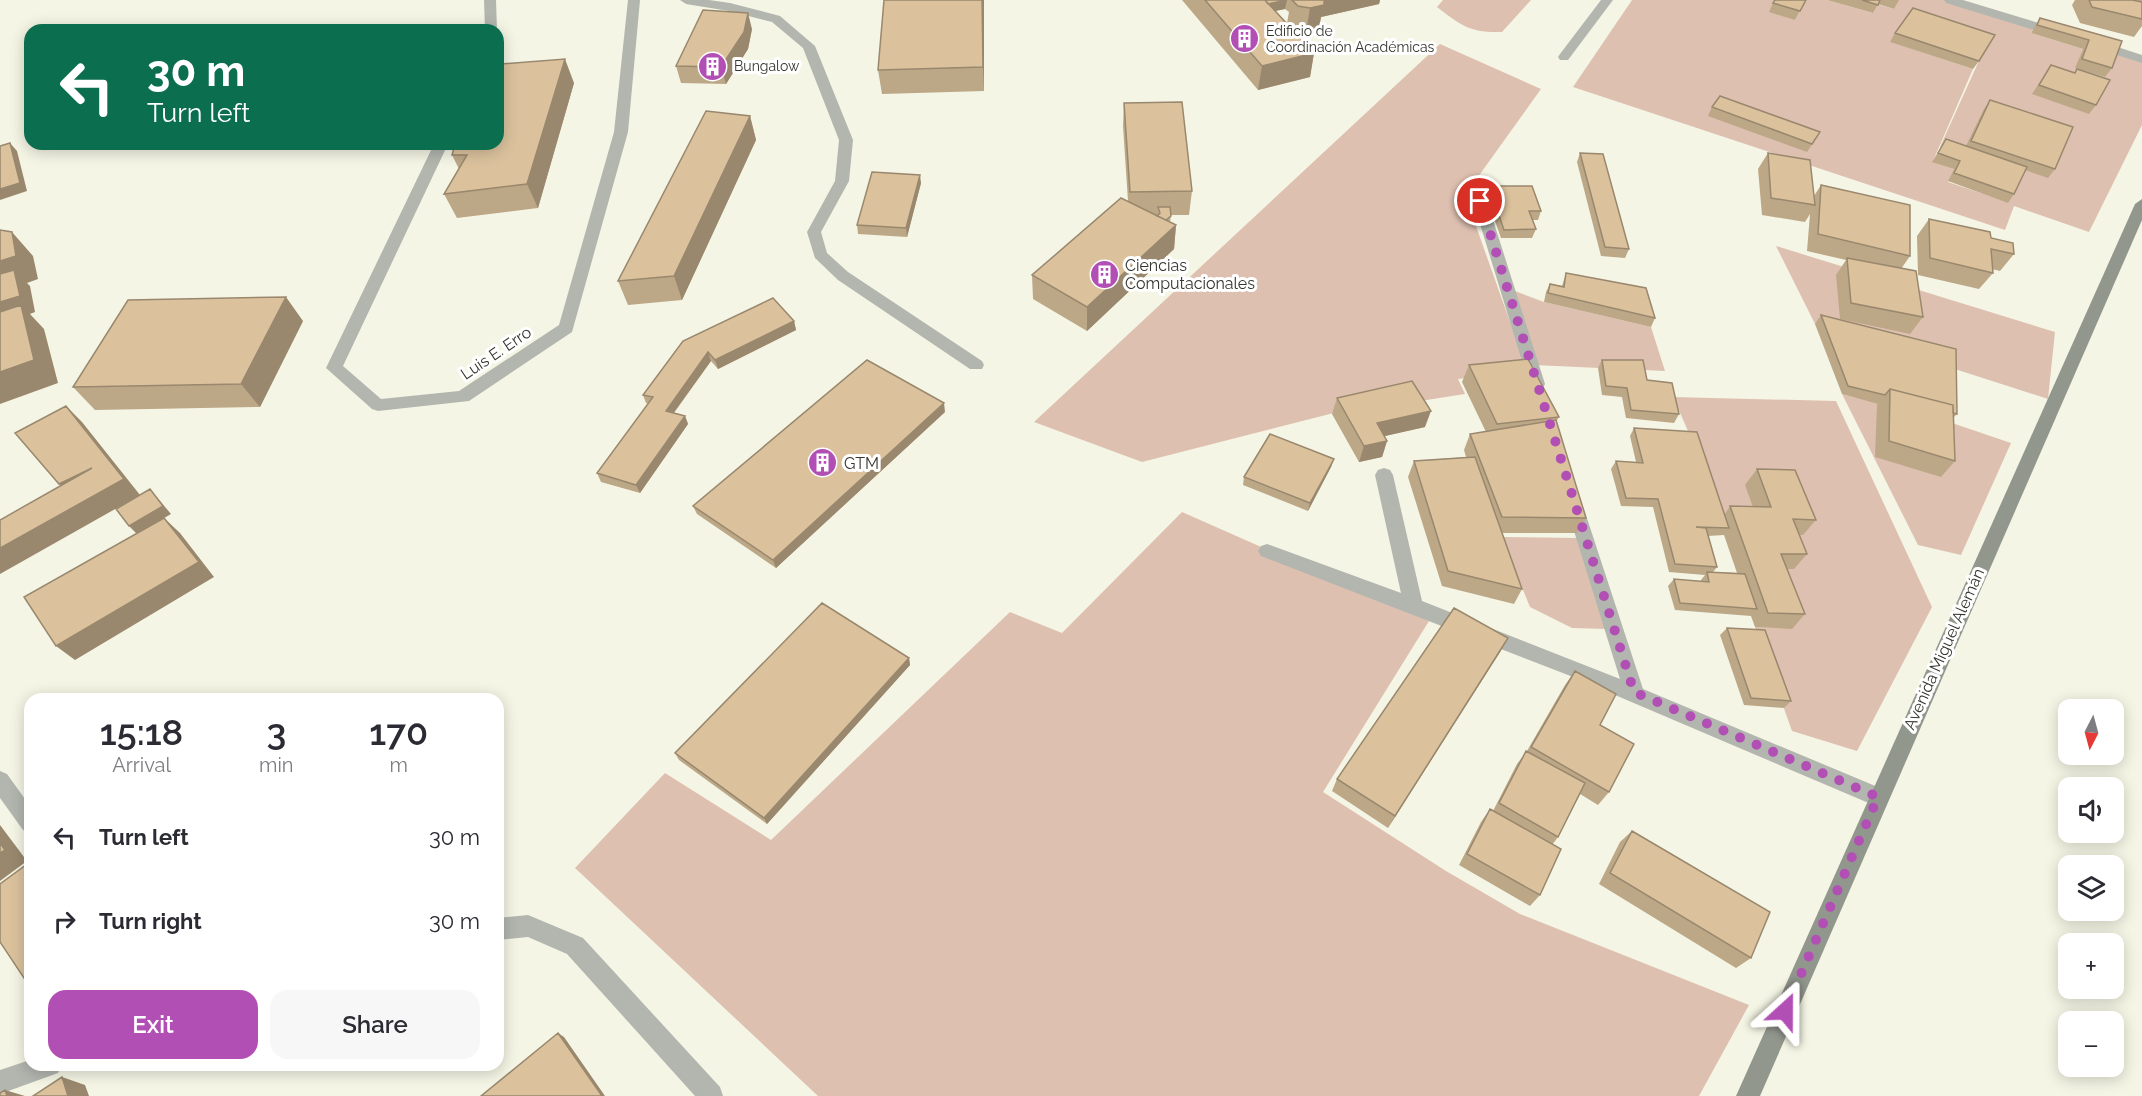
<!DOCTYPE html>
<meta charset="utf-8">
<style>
:root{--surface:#fff;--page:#f7f7f7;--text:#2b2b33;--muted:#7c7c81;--accent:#b24fb5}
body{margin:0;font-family:Raleway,sans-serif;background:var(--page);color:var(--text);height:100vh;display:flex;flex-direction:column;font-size:22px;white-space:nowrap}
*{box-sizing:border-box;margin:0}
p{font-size:20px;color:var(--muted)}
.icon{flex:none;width:33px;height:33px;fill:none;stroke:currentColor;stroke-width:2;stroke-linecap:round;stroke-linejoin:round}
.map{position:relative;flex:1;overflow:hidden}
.panel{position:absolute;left:24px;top:693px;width:480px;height:378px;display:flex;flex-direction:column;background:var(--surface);border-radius:18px;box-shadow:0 3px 15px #0003}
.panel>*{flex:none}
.banner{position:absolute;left:24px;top:24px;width:480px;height:126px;border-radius:18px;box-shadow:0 3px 15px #0003;background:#0b6e4f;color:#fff;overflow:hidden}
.needle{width:39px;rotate:186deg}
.fabs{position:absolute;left:2058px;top:699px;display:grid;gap:12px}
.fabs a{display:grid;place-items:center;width:66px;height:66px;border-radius:12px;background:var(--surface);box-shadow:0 3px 15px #0003;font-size:30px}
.pin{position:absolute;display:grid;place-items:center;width:51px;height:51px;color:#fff;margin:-26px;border:3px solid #fff;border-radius:50%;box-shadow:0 2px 6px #0007}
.me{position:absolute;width:66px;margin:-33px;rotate:24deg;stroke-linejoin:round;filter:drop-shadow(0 0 4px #0008)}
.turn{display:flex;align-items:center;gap:21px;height:126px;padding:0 24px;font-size:27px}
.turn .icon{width:78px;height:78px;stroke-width:2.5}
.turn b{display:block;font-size:42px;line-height:51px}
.eta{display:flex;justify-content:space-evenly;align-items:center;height:102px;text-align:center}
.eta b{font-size:36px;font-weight:600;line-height:42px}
.primary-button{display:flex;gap:12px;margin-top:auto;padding:12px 24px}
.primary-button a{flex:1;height:69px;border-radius:18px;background:var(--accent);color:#fff;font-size:24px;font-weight:600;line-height:69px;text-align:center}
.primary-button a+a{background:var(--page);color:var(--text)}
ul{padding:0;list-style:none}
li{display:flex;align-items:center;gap:18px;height:84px;padding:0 24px}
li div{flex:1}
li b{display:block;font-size:22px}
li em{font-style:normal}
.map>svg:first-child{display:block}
</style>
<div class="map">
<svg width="2142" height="1096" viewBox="0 0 2142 1096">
<rect width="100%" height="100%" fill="#f5f5e5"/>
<!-- green -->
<path fill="#dec0b0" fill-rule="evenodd" d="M 1443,0 L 1531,0 L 1502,32 C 1470,33 1462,26 1437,7 Z
M 1632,0 L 1777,0 L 1795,20 L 1806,0 L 1827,0 L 1873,13 L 1877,4 L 1894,9 L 1898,0 L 1950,0 L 2034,26 L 2031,33 L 2083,49 L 2076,68 L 2105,77 L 2115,51 L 2142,60 L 2142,125 L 2089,232 L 2014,206 L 2005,230 L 1573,87 ZM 1891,42 L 1987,43 L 1940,147 L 2007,202 L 1948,182 L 1954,169 L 1933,161 L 1973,69 Z
M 1440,44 L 1541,89 L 1465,195 L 1527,370 L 1458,379 L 1465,394 L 1414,402 L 1408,394 L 1142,462 L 1034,422 Z
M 1776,246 L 2055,332 L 2048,399 L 1815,324 Z
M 1507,288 L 1544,302 L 1651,327 L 1665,371 L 1534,365 Z
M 1842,394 L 1955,424 L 2011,443 L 1961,555 L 1918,545 Z
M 1673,397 L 1836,401 L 1932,607 L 1857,751 L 1792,731 L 1755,627 L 1791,628 L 1780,535 L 1803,535 L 1759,522 L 1719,522 L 1692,440 Z
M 1182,512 L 1429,621 L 1323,792 L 1446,871 L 1520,914 L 1749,1005 L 1699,1096 L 818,1096 L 575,868 L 665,773 L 771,840 L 1010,612 L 1062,633 Z
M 1501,537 L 1579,538 L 1606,629 L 1572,628 L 1530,607 Z"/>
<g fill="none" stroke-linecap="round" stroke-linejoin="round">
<!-- service -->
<path fill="#b2b6af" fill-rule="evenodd" d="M 484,0 L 496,0 L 497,30 L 485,30 Z
M 628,0 L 640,0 L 628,132 L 572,332 L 469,401 L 378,411 L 372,409 L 326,368 L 434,144 L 448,144 L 343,366 L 381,399 L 459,391 L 559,325 L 614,132 Z
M 680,0 L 709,0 L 730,3 L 780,16 L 815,46 L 853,140 L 849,181 L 821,232 L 827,253 L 848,272 L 982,361 L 984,365 L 982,369 L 970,369 L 838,280 L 815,258 L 807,232 L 835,181 L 839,140 L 803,48 L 772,22 L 729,11 L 686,4 Z"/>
<!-- minor -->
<path fill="#b2b6af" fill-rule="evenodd" d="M 1601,0 L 1613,0 L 1568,60 L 1560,60 L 1558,57 L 1560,54 Z
M 1944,0 L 1963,0 L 2062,30 L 2064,33 L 2062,36 L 2054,36 L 1946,3 Z
M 2096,40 L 2142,55 L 2142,63 L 2092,47 L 2090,44 Z
M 1480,196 L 1487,201 L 1545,384 L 1543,388 L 1531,388 L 1529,384 L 1473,201 Z
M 1384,468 L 1390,470 L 1393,475 L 1422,601 L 1620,679 L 1565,502 L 1568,497 L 1574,495 L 1580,497 L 1643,689 L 1885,790 L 1888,797 L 1885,804 L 1878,807 L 1871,804 L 1568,675 L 1261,556 L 1258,551 L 1261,546 L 1267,544 L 1401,593 L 1375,475 L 1378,470 Z
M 0,771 L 7,774 L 30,806 L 30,833 L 23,830 L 0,798 Z
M 528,915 L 583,938 L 720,1087 L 723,1096 L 695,1096 L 567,954 L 528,937 L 498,940 L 498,918 Z
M 30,1060 L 30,1065 L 62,1065 L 58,1073 L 0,1094 L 0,1070 Z"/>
<!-- secondary -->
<path fill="#92978e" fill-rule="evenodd" d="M 2142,199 L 2142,220 L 1760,1096 L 1736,1096 L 2135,204 Z"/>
</g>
<!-- wall -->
<path fill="#bca787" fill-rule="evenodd" d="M 984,0 L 984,91 L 882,94 L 878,70 Z
M 1182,0 L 1380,0 L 1379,4 L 1321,17 L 1319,28 L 1306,32 L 1295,30 L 1287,23 L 1289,12 L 1285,9 L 1275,11 L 1314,53 L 1310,77 L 1258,90 Z
M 1806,0 L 1795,20 L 1769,12 L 1773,3 Z
M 1827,0 L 1899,0 L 1894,9 L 1878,4 L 1873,13 Z
M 2075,0 L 2142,0 L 2142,26 L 2134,37 L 2080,23 L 2072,5 Z
M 2040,18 L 2122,41 L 2112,68 L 2105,77 L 2075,68 L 2083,49 L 2031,33 Z
M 752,29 L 748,49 L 726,84 L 681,83 L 676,66 Z
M 1895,33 L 1979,61 L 1973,69 L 1890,42 Z
M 2051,65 L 2074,73 L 2077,69 L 2096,105 L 2089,114 L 2032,94 Z
M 498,70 L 574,83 L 538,208 L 457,218 L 444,194 L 459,169 L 452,155 L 498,144 Z
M 1990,100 L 2055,169 L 2048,178 L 2025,170 L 2014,194 L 2008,203 L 1948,181 L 1954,169 L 1932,162 L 1946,139 L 1966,146 L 1984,109 Z
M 1124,103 L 1192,191 L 1189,215 L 1171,215 L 1170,222 L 1176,225 L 1174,249 L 1087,331 L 1033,299 L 1032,275 L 1128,201 L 1123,126 Z
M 1712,107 L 1815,140 L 1807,152 L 1708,116 Z
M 750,116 L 756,140 L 682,300 L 628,305 L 618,281 Z
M 1580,153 L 1629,249 L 1625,258 L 1601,256 L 1577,162 Z
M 1768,153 L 1814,196 L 1821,185 L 1910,256 L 1901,269 L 1923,317 L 1910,334 L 1840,319 L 1836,275 L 1846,260 L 1807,251 L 1810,214 L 1805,222 L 1762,215 L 1758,169 Z
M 921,183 L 907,237 L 858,234 L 857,225 Z
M 1489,186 L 1541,211 L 1538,220 L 1532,220 L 1536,229 L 1532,238 L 1501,238 L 1486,195 Z
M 1929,219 L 1991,238 L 2014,254 L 2000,271 L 1992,269 L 1993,273 L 1979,289 L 1918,275 L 1917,236 Z
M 1566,273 L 1655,318 L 1651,327 L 1544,302 L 1546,292 L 1550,284 L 1562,286 Z
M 1821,315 L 1957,414 L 1953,418 L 1955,461 L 1941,477 L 1875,457 L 1877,405 L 1878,404 L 1842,394 L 1815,324 Z
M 303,321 L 260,407 L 95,410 L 73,387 Z
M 794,321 L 796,330 L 718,369 L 711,361 L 674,413 L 685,416 L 688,424 L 640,493 L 601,482 L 597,473 L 649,404 L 646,403 L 643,395 L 683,341 Z
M 1602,360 L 1647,380 L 1679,414 L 1674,423 L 1626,418 L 1622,397 L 1602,395 L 1598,368 Z
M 1469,365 L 1559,417 L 1556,422 L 1586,518 L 1577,533 L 1502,533 L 1522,589 L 1514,604 L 1442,586 L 1408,477 L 1414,461 L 1466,457 L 1464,450 L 1470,434 L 1486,432 L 1462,382 Z
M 1337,398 L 1425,427 L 1384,436 L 1387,441 L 1382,457 L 1359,462 L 1332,414 Z
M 945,412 L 776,568 L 697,514 L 693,506 Z
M 1634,428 L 1725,514 L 1730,506 L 1753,507 L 1745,485 L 1757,469 L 1816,520 L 1803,535 L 1799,535 L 1807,554 L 1794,569 L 1787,569 L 1805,614 L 1792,629 L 1755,627 L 1751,616 L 1675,610 L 1668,586 L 1674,579 L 1701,581 L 1701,580 L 1705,575 L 1669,572 L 1653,507 L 1621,506 L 1611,469 L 1616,461 L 1636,462 L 1630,436 ZM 1724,535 L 1737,573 L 1713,572 L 1717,567 L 1708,536 Z
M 1334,459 L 1331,467 L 1308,511 L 1243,485 L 1244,477 Z
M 1727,628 L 1791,701 L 1784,708 L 1744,705 L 1720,635 Z
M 1508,638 L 1500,652 L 1388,828 L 1332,791 L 1337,779 Z
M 909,658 L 910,665 L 767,824 L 679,760 L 675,753 Z
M 1575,671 L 1600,725 L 1609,792 L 1598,805 L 1580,794 L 1558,837 L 1552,845 L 1540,895 L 1530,906 L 1459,865 L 1481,822 L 1490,809 L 1493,811 L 1517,764 L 1527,751 L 1565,685 Z
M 1632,831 L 1751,958 L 1736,968 L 1599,884 L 1620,842 Z"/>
<!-- shaded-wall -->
<path fill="#99886e" d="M 982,0 L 984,0 L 984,91 L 983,67 Z
M 1287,0 L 1285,9 L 1254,15 L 1255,6 Z
M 1324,0 L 1380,0 L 1379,4 L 1321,17 L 1319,28 L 1306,32 L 1310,8 Z
M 748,13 L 752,29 L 748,49 L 726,84 L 721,67 Z
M 1314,53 L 1310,77 L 1258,90 L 1262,66 Z
M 565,59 L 574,83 L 538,208 L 527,184 Z
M 750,116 L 756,140 L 682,300 L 674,276 Z
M 10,143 L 17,151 L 27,191 L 0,200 L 0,189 Z
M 920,175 L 921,183 L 907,237 L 906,228 Z
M 1176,225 L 1174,249 L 1087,331 L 1087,307 Z
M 12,232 L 33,256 L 38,279 L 27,283 L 30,286 L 35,312 L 30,314 L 44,329 L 58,383 L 0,404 L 0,261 Z
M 286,297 L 303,321 L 260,407 L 241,384 Z
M 794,321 L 796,330 L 718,369 L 715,360 Z
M 708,352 L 711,361 L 669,419 L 666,411 Z
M 944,403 L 945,412 L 776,568 L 773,560 Z
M 66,406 L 82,422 L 140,495 L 0,574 L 0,548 L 124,479 Z
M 1431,411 L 1425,427 L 1372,439 L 1377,423 Z
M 685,416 L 688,424 L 640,493 L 636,485 Z
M 1387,441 L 1382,457 L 1359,462 L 1364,446 Z
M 1334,459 L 1331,467 L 1308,511 L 1310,503 Z
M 92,468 L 76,499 L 59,484 Z
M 150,489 L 171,514 L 137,534 L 129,526 Z
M 164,518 L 180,533 L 214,577 L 75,660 L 56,646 Z
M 1508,638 L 1500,652 L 1388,828 L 1395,816 Z
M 909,658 L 910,665 L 767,824 L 764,818 Z
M 0,825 L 27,861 L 0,881 Z
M 558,1033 L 564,1037 L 605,1096 L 602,1096 Z
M 62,1077 L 85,1085 L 89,1096 L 68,1096 Z
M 5,1090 L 25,1096 L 7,1096 Z"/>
<!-- building -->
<path fill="#dbc29d" stroke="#99886e" stroke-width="1.5" d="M 884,0 L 982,0 L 983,67 L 878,70 Z
M 1205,0 L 1265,0 L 1314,53 L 1262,66 Z
M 1265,0 L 1287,0 L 1268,4 Z
M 1292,0 L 1324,0 L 1324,5 L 1310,8 L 1298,6 Z
M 1775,0 L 1806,0 L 1800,11 L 1773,3 Z
M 1862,0 L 1880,0 L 1878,5 Z
M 2089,0 L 2132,0 L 2142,2 L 2142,19 L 2092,7 Z
M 1913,8 L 1995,35 L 1979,61 L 1895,33 Z
M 703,10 L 748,13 L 744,32 L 721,67 L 676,66 Z
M 2040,18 L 2122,41 L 2112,68 L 2082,59 L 2089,40 L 2037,25 Z
M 565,59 L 527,184 L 444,194 L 467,155 L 452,155 L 455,144 L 498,144 L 498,92 L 500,89 L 498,88 L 498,70 L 501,64 Z
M 2051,65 L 2075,73 L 2077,69 L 2110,80 L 2096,105 L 2039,85 Z
M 1720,96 L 1820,132 L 1812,144 L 1712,107 Z
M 1990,100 L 2073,127 L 2055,169 L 1971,141 Z
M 1182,102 L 1192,191 L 1130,192 L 1124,103 Z
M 706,111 L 750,116 L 674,276 L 618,281 Z
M 1946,139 L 2027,167 L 2014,194 L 1954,173 L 1960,161 L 1938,153 Z
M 10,143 L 20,183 L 0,189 L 0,146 Z
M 1580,153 L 1603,154 L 1629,249 L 1605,247 Z
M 1768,153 L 1810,160 L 1815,205 L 1771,198 Z
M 872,172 L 920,175 L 906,228 L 857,225 Z
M 1821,185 L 1910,205 L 1910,256 L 1818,234 Z
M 1489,186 L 1532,186 L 1541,211 L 1529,211 L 1536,229 L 1504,230 Z
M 1121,198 L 1176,225 L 1087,307 L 1032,275 Z
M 1158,207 L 1170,207 L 1171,216 L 1166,220 L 1157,216 L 1160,213 Z
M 1929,219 L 1990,232 L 1991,238 L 2013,243 L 2014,254 L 1991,249 L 1993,273 L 1930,258 Z
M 0,230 L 12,232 L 16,256 L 0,261 Z
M 1847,258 L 1916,271 L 1923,317 L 1851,303 Z
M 14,270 L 20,296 L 0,302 L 0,274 Z
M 1566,273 L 1646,288 L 1655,318 L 1548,293 L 1550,284 L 1564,287 Z
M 286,297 L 241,384 L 73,387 L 128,300 Z
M 773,298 L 794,321 L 715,360 L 708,352 L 666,411 L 685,416 L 636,485 L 597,473 L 653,397 L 643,395 L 683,341 Z
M 21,305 L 34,360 L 0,372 L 0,312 Z
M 1821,315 L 1956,349 L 1957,414 L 1953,413 L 1953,405 L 1890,389 L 1885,395 L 1848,386 Z
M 1528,359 L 1559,417 L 1497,424 L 1469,365 Z
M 867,360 L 944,403 L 773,560 L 693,506 Z
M 1602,360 L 1643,360 L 1647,380 L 1672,383 L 1679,414 L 1631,410 L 1627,388 L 1606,386 Z
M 1412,381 L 1431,411 L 1377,423 L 1387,441 L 1364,446 L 1337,398 Z
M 1890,389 L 1953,405 L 1955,461 L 1889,441 Z
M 66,406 L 124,479 L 0,548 L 0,520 L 92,468 L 59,484 L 15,433 Z
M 1556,420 L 1586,518 L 1502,517 L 1470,434 Z
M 1634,428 L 1697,432 L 1729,528 L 1696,527 L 1706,528 L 1717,567 L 1675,564 L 1658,499 L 1626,498 L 1616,461 L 1643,463 Z
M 1270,434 L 1334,459 L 1310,503 L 1244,477 Z
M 1475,457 L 1522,589 L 1448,571 L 1414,461 Z
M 1757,469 L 1795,470 L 1816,520 L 1793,519 L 1807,554 L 1781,554 L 1805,614 L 1768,613 L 1730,506 L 1771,507 Z
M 150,489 L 163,506 L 129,526 L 116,509 Z
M 164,518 L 199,562 L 56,646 L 24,597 Z
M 1707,572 L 1745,574 L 1757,609 L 1680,603 L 1674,579 L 1709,582 Z
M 822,603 L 909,658 L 764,818 L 675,753 Z
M 1454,608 L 1508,638 L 1395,816 L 1337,779 Z
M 1727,628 L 1765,630 L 1791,701 L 1751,698 Z
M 1575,671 L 1616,694 L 1600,725 L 1634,744 L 1609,792 L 1531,747 Z
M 1526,751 L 1585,783 L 1558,837 L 1499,803 Z
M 1490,809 L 1561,849 L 1540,895 L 1467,854 Z
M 1632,831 L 1770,912 L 1751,958 L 1610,873 Z
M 0,843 L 5,850 L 0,853 Z
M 30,862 L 30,987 L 0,942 L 0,884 Z
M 558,1033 L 602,1096 L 481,1096 Z
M 62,1077 L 68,1096 L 33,1096 Z
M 5,1090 L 7,1096 L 0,1096 L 0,1093 Z"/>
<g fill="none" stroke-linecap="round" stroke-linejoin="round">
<!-- route -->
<path stroke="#b24fb5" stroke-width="10" stroke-dasharray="0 18" d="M 1480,201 L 1634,692 L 1878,797 L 1785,1011"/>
</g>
<!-- icons -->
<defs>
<symbol id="building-disc" viewBox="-11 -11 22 22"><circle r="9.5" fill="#b24fb5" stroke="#fff"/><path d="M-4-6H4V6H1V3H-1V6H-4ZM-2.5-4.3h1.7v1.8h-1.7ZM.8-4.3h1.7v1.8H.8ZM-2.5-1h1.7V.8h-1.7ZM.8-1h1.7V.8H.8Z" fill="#fff"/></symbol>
</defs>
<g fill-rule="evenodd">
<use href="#building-disc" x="1228" y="22" width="33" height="33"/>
<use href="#building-disc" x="696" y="50" width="33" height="33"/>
<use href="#building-disc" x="1088" y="258" width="33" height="33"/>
<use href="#building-disc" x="806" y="446" width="33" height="33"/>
</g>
<g text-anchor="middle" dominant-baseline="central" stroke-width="6" stroke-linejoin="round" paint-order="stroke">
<!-- far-poi labels -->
<g font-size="14" fill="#363630" stroke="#fff" text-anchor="start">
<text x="1266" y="31">Edificio de<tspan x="1266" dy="16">Coordinación Académicas</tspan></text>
<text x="734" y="66">Bungalow</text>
</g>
<!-- poi labels -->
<g font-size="16" fill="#363630" stroke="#fff" text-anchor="start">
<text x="1125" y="265">Ciencias<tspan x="1125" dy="18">Computacionales</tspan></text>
<text x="844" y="463">GTM</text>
</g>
<!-- street labels -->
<g font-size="16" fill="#363630" stroke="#fff">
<text transform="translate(496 353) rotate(-34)">Luis E. Erro</text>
<text transform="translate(1944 649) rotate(-66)">Avenida Miguel Alemán</text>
</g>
</g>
</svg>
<div class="fabs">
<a><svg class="needle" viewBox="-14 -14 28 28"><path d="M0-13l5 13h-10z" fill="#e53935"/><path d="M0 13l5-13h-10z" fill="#7c7c81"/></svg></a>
<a><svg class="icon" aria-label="sound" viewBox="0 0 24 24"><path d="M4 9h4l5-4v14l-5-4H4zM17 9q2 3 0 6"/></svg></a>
<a><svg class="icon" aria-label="layers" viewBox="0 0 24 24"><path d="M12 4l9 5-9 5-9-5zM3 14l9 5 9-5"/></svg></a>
<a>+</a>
<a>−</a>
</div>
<div class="pin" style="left:1480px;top:201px;background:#d93025"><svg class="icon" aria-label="arrive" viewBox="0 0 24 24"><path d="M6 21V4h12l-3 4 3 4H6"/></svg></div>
<svg class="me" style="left:1785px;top:1011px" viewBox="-20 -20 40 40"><path d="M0-17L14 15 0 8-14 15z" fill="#b24fb5" stroke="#fff" stroke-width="4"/></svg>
<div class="banner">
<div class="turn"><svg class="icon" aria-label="left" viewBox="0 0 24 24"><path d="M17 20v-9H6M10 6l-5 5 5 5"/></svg><div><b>30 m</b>Turn left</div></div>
</div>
<section class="panel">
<div class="eta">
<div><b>15:18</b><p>Arrival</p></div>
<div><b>3</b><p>min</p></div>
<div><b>170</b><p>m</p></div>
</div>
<ul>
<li><svg class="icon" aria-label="left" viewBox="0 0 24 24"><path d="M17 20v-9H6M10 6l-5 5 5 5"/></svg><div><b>Turn left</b></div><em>30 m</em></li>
<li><svg class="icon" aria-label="right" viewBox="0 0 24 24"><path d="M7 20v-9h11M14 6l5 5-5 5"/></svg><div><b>Turn right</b></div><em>30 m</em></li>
</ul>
<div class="primary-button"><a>Exit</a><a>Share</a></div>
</section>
</div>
